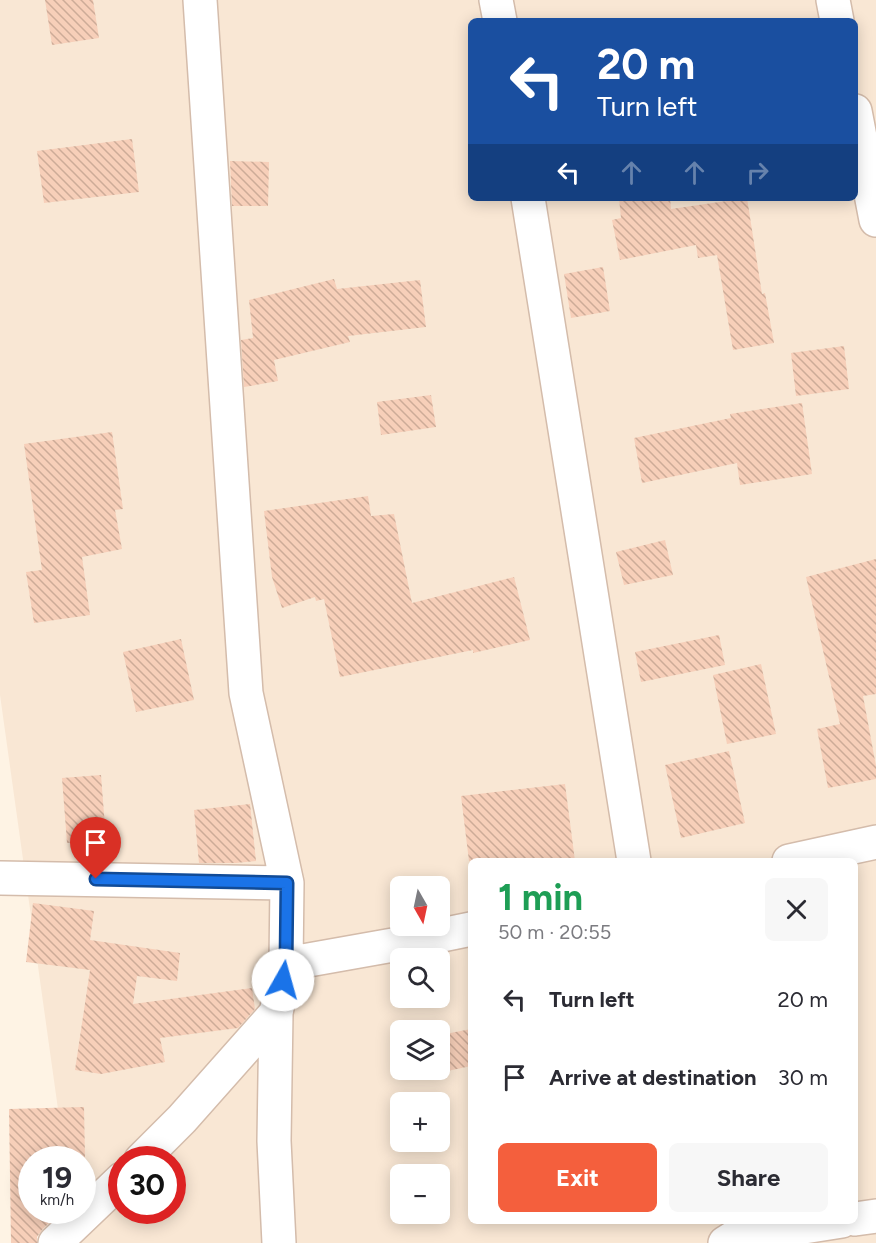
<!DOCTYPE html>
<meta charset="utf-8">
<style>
:root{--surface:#fff;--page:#f7f7f7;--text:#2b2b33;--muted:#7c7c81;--accent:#f45f3d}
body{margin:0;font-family:Figtree,sans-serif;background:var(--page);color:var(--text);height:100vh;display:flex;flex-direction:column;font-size:22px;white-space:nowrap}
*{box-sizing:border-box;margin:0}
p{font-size:20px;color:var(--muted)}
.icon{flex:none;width:33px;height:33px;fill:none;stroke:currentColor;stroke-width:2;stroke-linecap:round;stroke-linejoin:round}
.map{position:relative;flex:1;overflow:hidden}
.drawer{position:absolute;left:468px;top:858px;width:390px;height:366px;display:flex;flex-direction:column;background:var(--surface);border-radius:9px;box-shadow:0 3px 15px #0003}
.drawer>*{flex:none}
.top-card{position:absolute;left:468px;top:18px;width:390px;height:183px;border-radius:9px;box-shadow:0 3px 15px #0003;background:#1a4fa0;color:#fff;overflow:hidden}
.needle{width:39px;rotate:171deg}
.fabs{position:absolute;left:390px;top:876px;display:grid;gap:12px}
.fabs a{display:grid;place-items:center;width:60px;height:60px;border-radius:9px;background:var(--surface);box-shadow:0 3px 15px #0003;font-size:30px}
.speed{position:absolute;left:18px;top:1146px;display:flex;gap:12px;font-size:30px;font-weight:700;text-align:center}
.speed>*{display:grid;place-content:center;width:78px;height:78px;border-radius:50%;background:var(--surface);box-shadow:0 3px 15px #0003;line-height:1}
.speed small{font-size:15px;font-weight:400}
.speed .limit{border:9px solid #d22;background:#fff;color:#111}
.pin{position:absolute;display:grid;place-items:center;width:51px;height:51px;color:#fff;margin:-62px -26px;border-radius:50% 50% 50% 0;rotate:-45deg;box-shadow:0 0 6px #0007}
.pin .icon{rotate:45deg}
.me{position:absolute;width:66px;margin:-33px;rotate:7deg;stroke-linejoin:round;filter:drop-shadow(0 0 4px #0008)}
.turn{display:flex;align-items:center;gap:21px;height:126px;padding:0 30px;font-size:27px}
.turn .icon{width:78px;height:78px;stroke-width:2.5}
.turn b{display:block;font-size:42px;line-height:51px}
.lanes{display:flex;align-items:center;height:57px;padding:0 30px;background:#0003;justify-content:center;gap:30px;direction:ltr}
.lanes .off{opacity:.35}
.round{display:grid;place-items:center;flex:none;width:63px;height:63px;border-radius:9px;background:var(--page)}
.summary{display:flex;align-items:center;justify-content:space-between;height:102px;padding:0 30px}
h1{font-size:36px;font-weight:700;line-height:45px;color:#1e9e55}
.button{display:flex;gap:12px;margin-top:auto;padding:12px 30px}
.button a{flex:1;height:69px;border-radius:9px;background:var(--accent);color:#fff;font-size:24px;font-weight:700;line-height:69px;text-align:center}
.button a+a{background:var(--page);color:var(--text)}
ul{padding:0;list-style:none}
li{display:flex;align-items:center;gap:18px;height:78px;padding:0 30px}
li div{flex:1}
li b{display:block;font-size:22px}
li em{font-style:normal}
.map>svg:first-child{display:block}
</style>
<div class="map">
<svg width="876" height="1243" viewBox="0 0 876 1243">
<defs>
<pattern id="building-back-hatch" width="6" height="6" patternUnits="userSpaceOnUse" patternTransform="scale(1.5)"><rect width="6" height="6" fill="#f7cfb9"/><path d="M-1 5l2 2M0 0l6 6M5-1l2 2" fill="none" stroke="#cdab98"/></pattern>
</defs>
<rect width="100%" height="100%" fill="#fef3e4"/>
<!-- residential -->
<path fill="#f9e7d4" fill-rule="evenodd" d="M 0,0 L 876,0 L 876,1243 L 77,1243 L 82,1210 L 82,1160 L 65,1159 L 0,695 ZM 471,21 L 855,21 L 855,198 L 471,198 ZM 471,861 L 855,861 L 855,1221 L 471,1221 ZM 400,886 L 440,886 L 440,926 L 400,926 ZM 400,958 L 440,958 L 440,998 L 400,998 ZM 400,1030 L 440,1030 L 440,1070 L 400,1070 ZM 400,1102 L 440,1102 L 440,1142 L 400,1142 ZM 122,1160 L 172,1160 L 172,1210 L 122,1210 ZM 400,1174 L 440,1174 L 440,1214 L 400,1214 Z"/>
<!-- building -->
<path fill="url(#building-back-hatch)" d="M 45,0 L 93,0 L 99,38 L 52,45 Z
M 132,139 L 139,192 L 44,203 L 37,151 Z
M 230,161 L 269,162 L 268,206 L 232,206 Z
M 619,198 L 670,198 L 671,209 L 747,198 L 762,294 L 765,293 L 774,343 L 733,350 L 717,255 L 698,258 L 696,245 L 620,260 L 612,220 L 621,218 Z
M 603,267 L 610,311 L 571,318 L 564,274 Z
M 334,279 L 337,289 L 420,280 L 426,327 L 348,336 L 350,342 L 274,360 L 278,381 L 244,387 L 241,340 L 253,338 L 249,300 Z
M 844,346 L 849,389 L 796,396 L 791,353 Z
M 431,395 L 436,427 L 381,435 L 377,402 Z
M 802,403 L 812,474 L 740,485 L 737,463 L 642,483 L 634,438 L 731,418 L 730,414 Z
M 112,432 L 123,509 L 115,510 L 122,549 L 82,557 L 90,615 L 34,623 L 26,572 L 42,570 L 24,444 Z
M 368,496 L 371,516 L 394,514 L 412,603 L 514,577 L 530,640 L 473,653 L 473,650 L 340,677 L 324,599 L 316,601 L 315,597 L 282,608 L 272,577 L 264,511 Z
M 665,540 L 673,575 L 624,585 L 616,552 Z
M 876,559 L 876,694 L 863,696 L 876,766 L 876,779 L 828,788 L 817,729 L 840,724 L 806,577 Z
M 719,635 L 725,665 L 641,682 L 635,652 Z
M 181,639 L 194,700 L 136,712 L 123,652 Z
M 761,664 L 776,734 L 727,744 L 713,675 Z
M 729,751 L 745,823 L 681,838 L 665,765 Z
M 101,775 L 106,840 L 67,843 L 62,778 Z
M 565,784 L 575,861 L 469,861 L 461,796 Z
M 250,804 L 256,861 L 236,863 L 199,863 L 194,810 Z
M 33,903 L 94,911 L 90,940 L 180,953 L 177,981 L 137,976 L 133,1004 L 252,988 L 255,1009 L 238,1028 L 160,1038 L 165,1062 L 101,1074 L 75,1070 L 90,970 L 26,962 Z
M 471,1029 L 471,1066 L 405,1080 L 403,1070 L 440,1070 L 440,1035 Z
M 84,1107 L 85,1158 L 82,1165 L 82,1160 L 32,1160 L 32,1210 L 62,1210 L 42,1230 L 37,1237 L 37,1243 L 11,1243 L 9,1109 Z"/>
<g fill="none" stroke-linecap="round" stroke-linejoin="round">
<defs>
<path id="minor" d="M 200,0 L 246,693 L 287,883 L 286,964
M 496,0 L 500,21
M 833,0 L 837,21
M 855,111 L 876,220
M 528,198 L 634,861
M 789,861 L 876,842
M 0,878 L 287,883
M 141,1160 L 182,1119 L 276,1013
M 855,1219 L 876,1216
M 55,1243 L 122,1179
M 279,1243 L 274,1141 L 276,1013 L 286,964 L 393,945 L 471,929
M 725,1243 L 733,1238 L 842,1221"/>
</defs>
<!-- minor casing -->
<use href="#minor" stroke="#d4bcab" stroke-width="36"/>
<!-- minor -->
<use href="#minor" stroke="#fff" stroke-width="33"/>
</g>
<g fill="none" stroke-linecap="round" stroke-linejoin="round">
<defs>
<path id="route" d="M 96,879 L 287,883 L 286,964 L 283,980"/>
</defs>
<!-- route casing -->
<use href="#route" stroke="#114b97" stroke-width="15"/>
<!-- route -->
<use href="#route" stroke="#1a73e8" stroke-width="10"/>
</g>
</svg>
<div class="fabs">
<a><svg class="needle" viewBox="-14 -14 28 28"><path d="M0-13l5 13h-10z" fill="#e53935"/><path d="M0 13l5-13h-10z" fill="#7c7c81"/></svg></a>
<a><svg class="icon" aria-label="search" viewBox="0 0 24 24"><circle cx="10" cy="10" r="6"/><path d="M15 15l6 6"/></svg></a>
<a><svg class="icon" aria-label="layers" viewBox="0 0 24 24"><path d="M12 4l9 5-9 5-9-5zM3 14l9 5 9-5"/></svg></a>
<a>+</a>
<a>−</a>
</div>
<div class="speed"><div>19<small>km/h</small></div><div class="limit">30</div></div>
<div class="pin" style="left:96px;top:879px;background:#d93025"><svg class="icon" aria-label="arrive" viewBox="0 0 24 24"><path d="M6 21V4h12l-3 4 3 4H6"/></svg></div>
<svg class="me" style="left:283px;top:980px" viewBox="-20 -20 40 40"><circle r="19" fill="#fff"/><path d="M0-13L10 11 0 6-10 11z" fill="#1a73e8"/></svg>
<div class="top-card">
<div class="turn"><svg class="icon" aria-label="left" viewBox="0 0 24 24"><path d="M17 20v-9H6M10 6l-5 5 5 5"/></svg><div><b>20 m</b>Turn left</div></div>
<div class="lanes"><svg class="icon" aria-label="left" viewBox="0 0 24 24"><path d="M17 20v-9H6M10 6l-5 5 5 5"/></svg><svg class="icon off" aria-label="ahead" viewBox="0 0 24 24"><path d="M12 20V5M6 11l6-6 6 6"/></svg><svg class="icon off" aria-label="ahead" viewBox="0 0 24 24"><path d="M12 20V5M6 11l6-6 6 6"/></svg><svg class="icon off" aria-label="right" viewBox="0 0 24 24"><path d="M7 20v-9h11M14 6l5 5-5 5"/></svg></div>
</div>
<section class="drawer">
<div class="summary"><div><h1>1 min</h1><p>50 m · 20:55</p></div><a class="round"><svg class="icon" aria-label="close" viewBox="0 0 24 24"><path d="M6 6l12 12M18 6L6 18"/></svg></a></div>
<ul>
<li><svg class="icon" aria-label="left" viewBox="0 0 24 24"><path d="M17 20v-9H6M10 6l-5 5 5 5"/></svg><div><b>Turn left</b></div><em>20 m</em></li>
<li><svg class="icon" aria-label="arrive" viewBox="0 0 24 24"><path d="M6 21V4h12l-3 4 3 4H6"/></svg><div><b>Arrive at destination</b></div><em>30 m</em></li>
</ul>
<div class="button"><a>Exit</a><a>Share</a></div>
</section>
</div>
